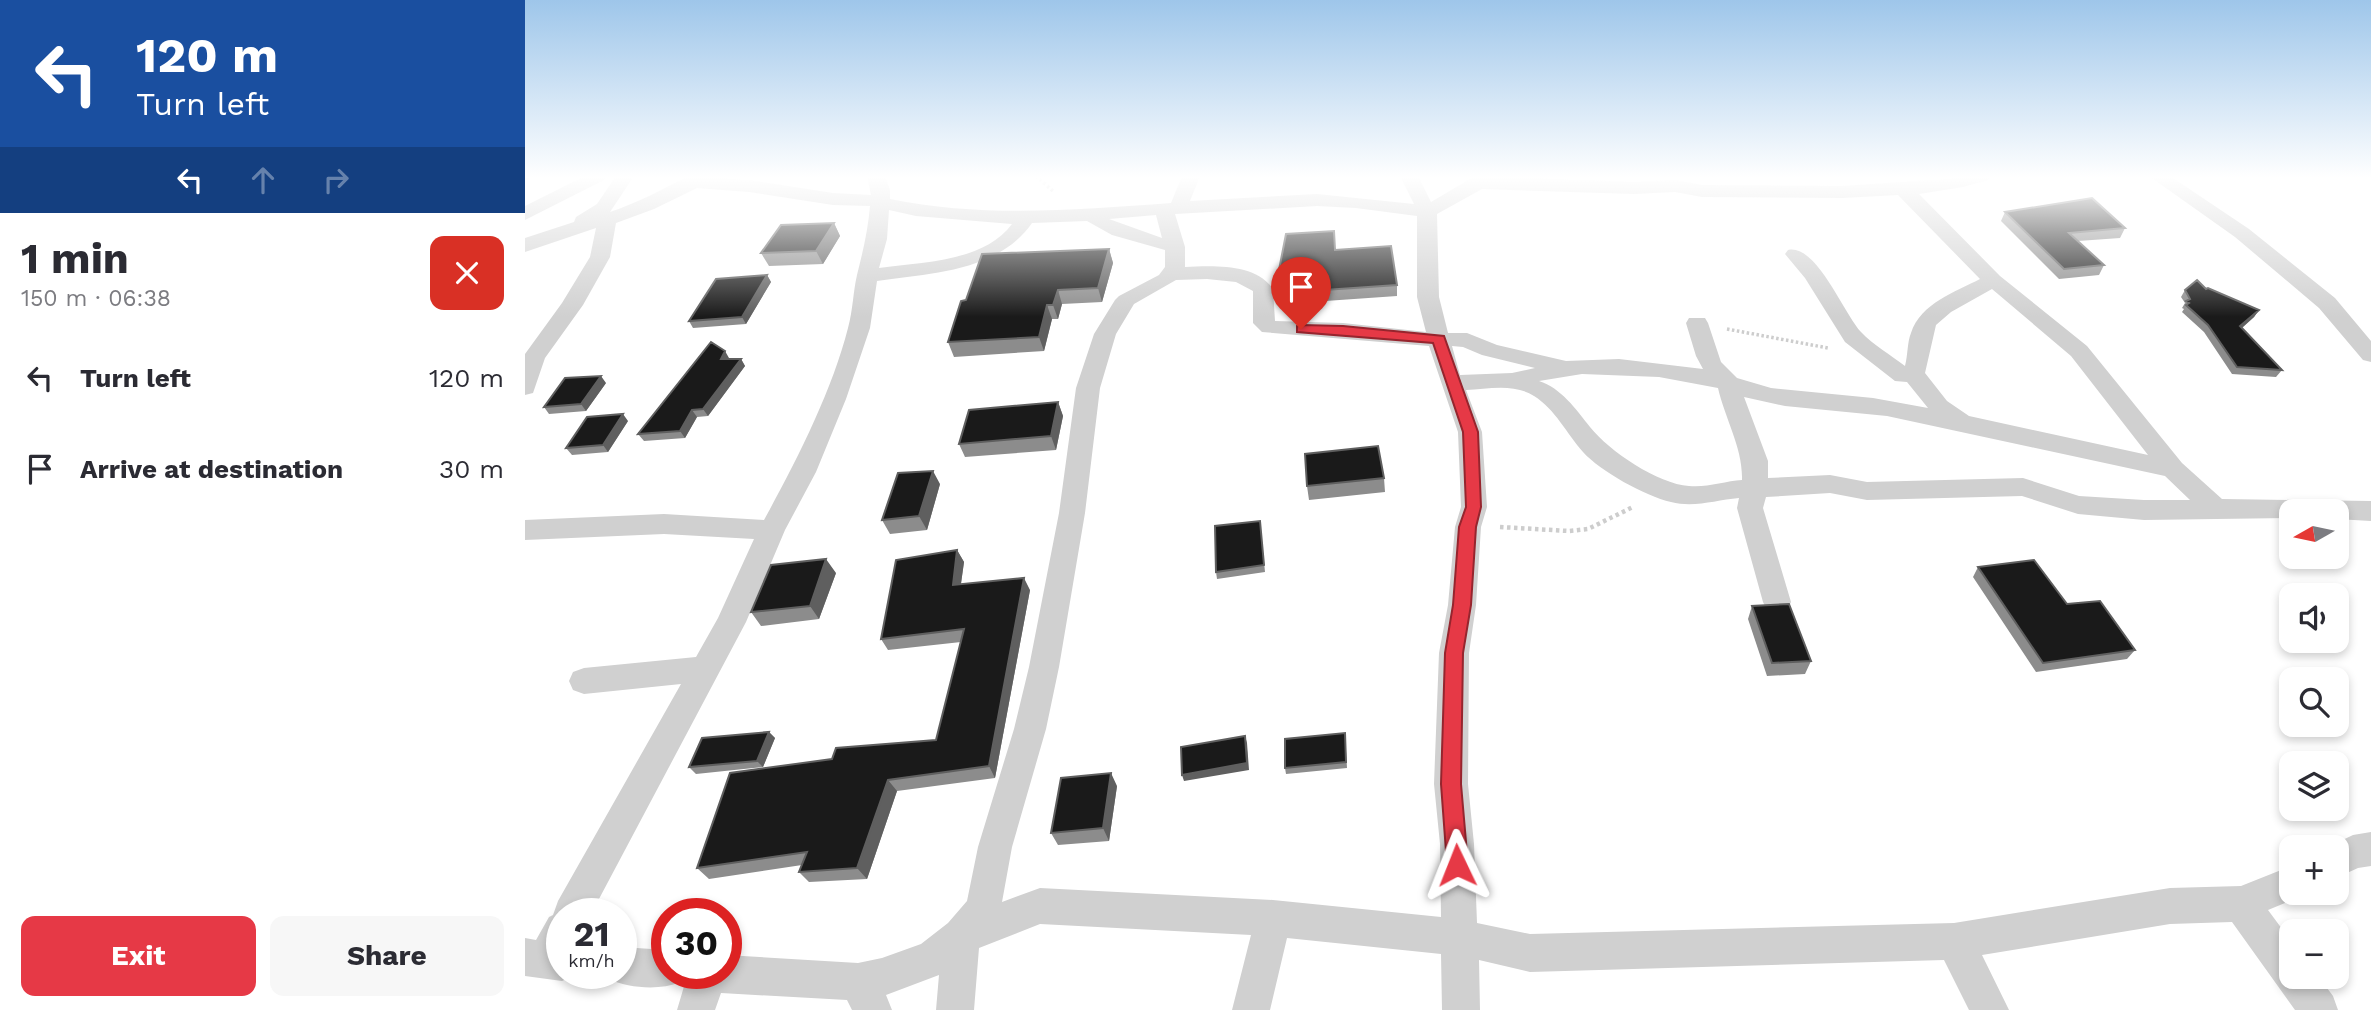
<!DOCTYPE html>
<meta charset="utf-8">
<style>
:root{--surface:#fff;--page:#f7f7f7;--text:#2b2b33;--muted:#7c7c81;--accent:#e63946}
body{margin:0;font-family:"Work Sans",sans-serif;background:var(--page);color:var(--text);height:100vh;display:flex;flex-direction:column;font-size:26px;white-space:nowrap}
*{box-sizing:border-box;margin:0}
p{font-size:23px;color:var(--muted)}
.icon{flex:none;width:38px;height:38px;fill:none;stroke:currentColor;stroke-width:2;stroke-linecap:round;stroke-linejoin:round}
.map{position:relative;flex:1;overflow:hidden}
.sheet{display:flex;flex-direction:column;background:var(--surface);width:525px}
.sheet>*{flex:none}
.guide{background:#1a4fa0;color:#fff;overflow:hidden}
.needle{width:46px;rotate:261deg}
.controls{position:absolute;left:1754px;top:499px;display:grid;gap:14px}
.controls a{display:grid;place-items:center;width:70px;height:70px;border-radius:14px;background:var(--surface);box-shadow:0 4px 10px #0003;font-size:35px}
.speed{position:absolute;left:21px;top:898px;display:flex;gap:14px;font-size:35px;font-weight:700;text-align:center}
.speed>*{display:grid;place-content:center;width:91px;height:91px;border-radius:50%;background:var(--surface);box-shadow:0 4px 10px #0003;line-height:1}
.speed small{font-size:18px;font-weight:400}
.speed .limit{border:10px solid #d22;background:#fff;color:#111}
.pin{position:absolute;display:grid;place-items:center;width:60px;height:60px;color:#fff;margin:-72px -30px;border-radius:50% 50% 50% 0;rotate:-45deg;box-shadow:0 0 7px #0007}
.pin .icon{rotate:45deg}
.me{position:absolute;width:77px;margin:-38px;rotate:358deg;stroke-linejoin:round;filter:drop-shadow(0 0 5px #0008)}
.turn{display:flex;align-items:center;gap:24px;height:147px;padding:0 21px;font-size:32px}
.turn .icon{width:91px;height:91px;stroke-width:2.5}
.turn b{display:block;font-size:49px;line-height:60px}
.lanes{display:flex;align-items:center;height:66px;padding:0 21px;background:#0003;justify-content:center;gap:35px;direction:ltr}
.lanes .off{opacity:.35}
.round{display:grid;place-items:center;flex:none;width:74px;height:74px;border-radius:14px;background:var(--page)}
.headline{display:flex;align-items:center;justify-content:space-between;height:119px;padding:0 21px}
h1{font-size:42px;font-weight:700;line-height:52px}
.cta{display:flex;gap:14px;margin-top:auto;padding:14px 21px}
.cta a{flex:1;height:80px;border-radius:14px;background:var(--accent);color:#fff;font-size:28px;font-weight:700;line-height:80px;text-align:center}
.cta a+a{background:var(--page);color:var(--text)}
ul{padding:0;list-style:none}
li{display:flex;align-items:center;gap:21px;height:91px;padding:0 21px}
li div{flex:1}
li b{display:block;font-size:26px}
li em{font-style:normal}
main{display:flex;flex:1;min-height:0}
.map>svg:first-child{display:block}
</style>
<main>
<section class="sheet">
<div class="guide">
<div class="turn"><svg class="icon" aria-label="left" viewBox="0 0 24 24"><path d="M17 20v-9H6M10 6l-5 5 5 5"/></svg><div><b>120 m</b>Turn left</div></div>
<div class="lanes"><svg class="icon" aria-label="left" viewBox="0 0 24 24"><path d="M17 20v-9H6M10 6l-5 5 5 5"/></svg><svg class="icon off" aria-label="ahead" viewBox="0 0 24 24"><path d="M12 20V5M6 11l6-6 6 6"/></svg><svg class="icon off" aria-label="right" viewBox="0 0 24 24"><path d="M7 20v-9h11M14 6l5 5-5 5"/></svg></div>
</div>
<div class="headline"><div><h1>1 min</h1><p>150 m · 06:38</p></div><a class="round" style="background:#d93025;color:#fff"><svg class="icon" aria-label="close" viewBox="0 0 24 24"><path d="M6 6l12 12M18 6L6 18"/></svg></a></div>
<ul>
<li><svg class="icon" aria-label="left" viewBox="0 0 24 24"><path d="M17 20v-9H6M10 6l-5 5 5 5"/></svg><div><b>Turn left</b></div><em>120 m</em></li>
<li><svg class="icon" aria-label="arrive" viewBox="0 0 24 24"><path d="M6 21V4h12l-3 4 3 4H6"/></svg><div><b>Arrive at destination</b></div><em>30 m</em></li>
</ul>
<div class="cta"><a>Exit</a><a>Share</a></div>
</section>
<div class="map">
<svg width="1846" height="1010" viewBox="0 0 1846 1010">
<rect width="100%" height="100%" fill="#fff"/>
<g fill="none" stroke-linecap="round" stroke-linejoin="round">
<!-- path-far1 -->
<path stroke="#cdcdcd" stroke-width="3.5" stroke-dasharray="2.5 2.5" stroke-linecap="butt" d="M 511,176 L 529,192
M 1202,329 L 1303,348"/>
<!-- path -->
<path stroke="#cdcdcd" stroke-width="4.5" stroke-dasharray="3.5 3.5" stroke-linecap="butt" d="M 975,527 L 1044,531 L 1063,529 L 1108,507"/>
<!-- minor -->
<path fill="#d0d0d0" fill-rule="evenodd" d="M 60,176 L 82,176 L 79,180 L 0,220 L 0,206 Z
M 91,176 L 109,176 L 85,212 C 112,203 136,190 160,178 C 168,174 179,176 188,176 L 189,178 L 224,180 L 308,193 L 346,195 L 342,176 L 360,176 L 365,190 L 365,199 C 458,218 551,210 646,203 L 657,176 L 675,176 L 665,201 L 792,194 L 889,204 L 875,176 L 893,176 L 906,202 L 950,176 L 1109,182 L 1150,180 L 1177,185 L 1317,186 L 1466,176 L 1463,180 L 1438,187 L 1394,194 L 1475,276 L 1562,346 L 1657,463 L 1697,499 L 1846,501 L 1846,521 L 1811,519 L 1811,511 L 1766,511 L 1766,518 L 1619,520 L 1553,514 L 1497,496 L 1342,500 L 1305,493 L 1241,497 L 1238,508 L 1266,602 L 1262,610 L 1252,613 L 1242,610 L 1238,602 L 1212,508 L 1214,498 C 1191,500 1169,508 1146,502 C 1120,496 1075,471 1058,452 C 1042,434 1030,409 1009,396 C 989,383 963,389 941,390 L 957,432 L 962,507 L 956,527 L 951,605 L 944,653 L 943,784 L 949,844 L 952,923 L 1005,934 L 1429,923 L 1645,888 L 1716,886 L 1766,866 L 1766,892 L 1780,892 L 1779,895 L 1743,910 L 1766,941 L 1766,976 L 1793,976 L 1808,996 L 1813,1010 L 1770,1010 L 1707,922 L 1645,924 L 1457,955 L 1484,1010 L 1444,1010 L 1419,960 L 1005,972 L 954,960 L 955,1010 L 917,1010 L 916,954 L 762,938 L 745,1010 L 707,1010 L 726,935 L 515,924 L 454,948 L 449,1010 L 411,1010 L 414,975 L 361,995 L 367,1010 L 327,1010 L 322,1000 L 196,993 L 190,1010 L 152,1010 L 163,973 L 201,973 L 201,955 L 333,963 L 357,958 L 396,944 L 423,923 L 442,901 L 453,847 L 489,729 L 504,667 L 534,513 L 551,388 L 569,334 L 590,300 L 594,296 L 634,275 L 640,267 L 640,250 L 587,235 L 562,221 L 507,223 C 473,272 406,273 352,281 L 345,328 L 321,399 L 291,472 L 260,530 L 221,622 L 66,914 L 37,914 L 37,973 L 51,973 L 50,975 L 37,981 L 0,976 L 0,938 L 11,940 L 24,917 L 28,915 L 33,901 L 156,684 L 59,694 L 48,690 L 44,681 L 48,672 L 59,668 L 171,657 L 193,618 L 229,539 L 139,534 L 0,540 L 0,520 L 139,514 L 239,520 C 271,462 307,391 323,328 C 328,310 328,292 332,275 C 338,251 343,230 345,206 L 308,205 L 224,192 L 172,188 L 129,209 L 91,223 L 85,257 L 58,305 L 20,358 L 8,393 L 0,395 L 0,354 L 37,303 L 65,257 L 71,228 L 0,252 L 0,238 L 49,222 L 51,217 L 72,204 ZM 957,189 L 1109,194 L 1150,192 L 1177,197 L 1317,198 L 1373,195 L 1455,279 C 1430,292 1396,303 1386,333 C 1382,343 1383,355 1380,366 C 1366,355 1348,345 1336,332 C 1319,314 1291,243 1263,250 L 1260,254 L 1280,278 L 1320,342 L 1370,381 L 1382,382 L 1403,408 L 1348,398 L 1246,388 L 1212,378 L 1196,362 L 1183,323 L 1180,318 L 1164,318 L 1161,323 L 1171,356 L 1178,369 L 1094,359 L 1041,361 L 972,345 L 942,333 L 923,333 L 914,297 L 912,214 ZM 792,206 L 831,208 L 892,216 L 892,297 L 901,332 L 818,323 L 750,321 L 748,289 C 730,263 688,266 660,267 L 660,247 L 650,214 ZM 364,210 L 391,216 L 487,224 C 459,262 397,262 354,268 L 362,239 ZM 631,215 L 637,238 L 584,219 ZM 682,279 L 711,282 L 728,291 L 728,323 L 737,332 L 904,346 L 933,432 L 936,507 L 930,527 L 923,605 L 914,653 L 909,784 L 915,844 L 916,917 L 748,900 L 515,888 L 477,902 L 487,847 L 521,729 L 534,667 L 560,513 L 575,388 L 591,334 L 609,304 L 651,280 ZM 1467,289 L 1546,356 L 1623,455 L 1444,416 L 1422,401 L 1400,373 L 1411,325 L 1426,312 ZM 927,346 L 938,347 L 957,355 L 1010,368 L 987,373 L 935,375 ZM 1057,374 L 1134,377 L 1193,388 C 1200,419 1218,448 1217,480 C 1200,481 1181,488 1164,486 C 1133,484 1084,451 1065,427 C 1051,409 1036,388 1014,381 ZM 1219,397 L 1260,406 L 1362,416 L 1640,476 L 1665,500 L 1619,500 L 1554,496 L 1498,478 L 1342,482 L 1305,475 L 1243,478 L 1243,461 Z
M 1624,176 L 1645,176 L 1724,229 L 1810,298 L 1846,341 L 1846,362 L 1838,360 L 1794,308 L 1710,237 Z
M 1846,832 L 1846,866 L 1833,868 L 1811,878 L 1811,847 L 1803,847 L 1828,835 Z
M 96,947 L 142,950 L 142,973 L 159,973 L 155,982 C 134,991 104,988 83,979 L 80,973 L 96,973 Z"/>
<!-- rail -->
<path stroke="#888" stroke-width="4.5" stroke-dasharray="5 4.5" stroke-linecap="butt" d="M 0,178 L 4,176"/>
</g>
<!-- wall -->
<path fill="#8c8c8c" d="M 762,176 L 799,176 L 798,178 L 762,178 Z
M 1480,212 L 1600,228 L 1595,238 L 1553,241 L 1579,265 L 1574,275 L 1534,279 L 1476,221 Z
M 309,223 L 315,236 L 298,264 L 244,266 L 236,253 Z
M 584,249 L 588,263 L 577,302 L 537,304 L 533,319 L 527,319 L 519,351 L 429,357 L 423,342 L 441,300 Z
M 810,249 L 872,285 L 872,296 L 786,302 L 785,286 L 755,286 L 753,275 Z
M 242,275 L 246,282 L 221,324 L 168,328 L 164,321 Z
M 1681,289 L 1734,310 L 1729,317 L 1717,328 L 1757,370 L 1751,377 L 1707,374 L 1679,332 L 1657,312 L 1659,309 L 1657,308 L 1660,303 L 1656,297 L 1660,290 Z
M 204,359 L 216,359 L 220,366 L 183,416 L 172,417 L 160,438 L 119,441 L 113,434 Z
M 81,383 L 61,411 L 24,414 L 19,407 Z
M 533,402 L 538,416 L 531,450 L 440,457 L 434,444 Z
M 103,421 L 83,452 L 47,455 L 41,448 Z
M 859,478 L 860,492 L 784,500 L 782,486 Z
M 415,484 L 402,530 L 365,534 L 357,520 Z
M 735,521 L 740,572 L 692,579 L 691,572 Z
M 432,550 L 439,562 L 436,584 L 505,590 L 470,778 L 372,791 L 342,879 L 284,882 L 274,872 L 277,865 L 184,879 L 172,868 L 307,759 L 411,740 L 436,642 L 363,650 L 356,639 Z
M 1453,567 L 1542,604 L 1610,650 L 1602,659 L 1511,672 L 1448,577 Z
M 311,573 L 294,619 L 236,626 L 226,612 Z
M 1227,606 L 1286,661 L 1280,674 L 1242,676 L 1223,619 Z
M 244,732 L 250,738 L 238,767 L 171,774 L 164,767 Z
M 820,733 L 822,768 L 761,774 L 760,768 Z
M 592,786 L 584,841 L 533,845 L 526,833 Z"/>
<!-- shaded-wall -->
<path fill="#5f5f5f" d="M 309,223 L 315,236 L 298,264 L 291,251 Z
M 584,249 L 588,263 L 577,302 L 573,288 Z
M 242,275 L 246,282 L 221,324 L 217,317 Z
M 533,290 L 537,304 L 533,319 L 528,305 Z
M 522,305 L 527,319 L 519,351 L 514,337 Z
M 1734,310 L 1729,317 L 1711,333 L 1715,326 Z
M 200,351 L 204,358 L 196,359 Z
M 216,359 L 220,366 L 183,416 L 178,409 Z
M 76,376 L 81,383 L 61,411 L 56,404 Z
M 533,402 L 538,416 L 531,450 L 526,436 Z
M 167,410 L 172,417 L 160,438 L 155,431 Z
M 98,414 L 103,421 L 83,452 L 78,445 Z
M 408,471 L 415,484 L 402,530 L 394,516 Z
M 432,550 L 439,562 L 434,597 L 428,585 Z
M 301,559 L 311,573 L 294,619 L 285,606 Z
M 499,578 L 505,590 L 470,778 L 464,766 Z
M 244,732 L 250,738 L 238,767 L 232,761 Z
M 720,736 L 722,743 L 724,770 L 659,781 L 657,775 Z
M 586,773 L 592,786 L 584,841 L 578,828 Z
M 363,780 L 372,791 L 342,879 L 332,868 Z"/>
<!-- building -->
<path fill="#1a1a1a" stroke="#5f5f5f" stroke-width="2" d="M 1567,198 L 1600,228 L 1544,233 L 1579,265 L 1539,269 L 1480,212 Z
M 309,223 L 291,251 L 236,253 L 256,225 Z
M 809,231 L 810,250 L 866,246 L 872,285 L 785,291 L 785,275 L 753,275 L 761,234 Z
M 584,249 L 573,288 L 533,290 L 528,305 L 522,305 L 514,337 L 423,342 L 436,301 L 441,300 L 457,254 Z
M 242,275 L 217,317 L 164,321 L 191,279 Z
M 1672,280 L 1681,289 L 1683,288 L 1734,310 L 1715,326 L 1757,370 L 1712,367 L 1683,325 L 1661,305 L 1664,303 L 1661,301 L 1665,299 L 1660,290 Z
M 186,342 L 200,351 L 196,359 L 216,359 L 178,409 L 167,410 L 155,431 L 113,434 Z
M 76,376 L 56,404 L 19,407 L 40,378 Z
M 533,402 L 526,436 L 434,444 L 444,410 Z
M 98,414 L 78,445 L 41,448 L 62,417 Z
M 853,446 L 859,478 L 782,486 L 780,454 Z
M 408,471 L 394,516 L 357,520 L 373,473 Z
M 735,521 L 739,565 L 691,572 L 690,526 Z
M 432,550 L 428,585 L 499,578 L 464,766 L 363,780 L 332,868 L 274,872 L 282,852 L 172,868 L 205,773 L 307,759 L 311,748 L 411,740 L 439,629 L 356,639 L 371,560 Z
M 301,559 L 285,606 L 226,612 L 246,565 Z
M 1509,560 L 1542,604 L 1575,601 L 1610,650 L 1518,663 L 1453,567 Z
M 1264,604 L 1286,661 L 1247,663 L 1227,606 Z
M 244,732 L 232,761 L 164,767 L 177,738 Z
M 820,733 L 821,762 L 760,768 L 760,739 Z
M 720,736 L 722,763 L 657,775 L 656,747 Z
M 586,773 L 578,828 L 526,833 L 536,778 Z"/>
<!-- sky -->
<linearGradient id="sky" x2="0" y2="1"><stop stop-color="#9ec6ea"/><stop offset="0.56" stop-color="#fff"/><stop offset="1" stop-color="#fff" stop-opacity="0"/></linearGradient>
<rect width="1846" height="317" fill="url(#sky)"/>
<!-- route -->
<path fill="#e63946" stroke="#96252e" stroke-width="2" d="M 776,325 L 818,326 L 919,336 L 953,432 L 956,507 L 951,527 L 946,605 L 938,653 L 936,784 L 943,865 L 940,872 L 932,875 L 925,872 L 922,865 L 916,784 L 920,653 L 928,605 L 934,527 L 941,507 L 938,432 L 908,343 L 772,332 L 772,326 Z"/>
</svg>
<div class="controls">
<a><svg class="needle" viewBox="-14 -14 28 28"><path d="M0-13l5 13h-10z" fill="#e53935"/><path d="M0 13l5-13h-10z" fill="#7c7c81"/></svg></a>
<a><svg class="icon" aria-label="sound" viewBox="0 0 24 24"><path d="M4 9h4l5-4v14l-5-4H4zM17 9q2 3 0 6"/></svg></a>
<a><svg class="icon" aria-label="search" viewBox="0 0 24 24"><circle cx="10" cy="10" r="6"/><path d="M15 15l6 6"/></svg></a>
<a><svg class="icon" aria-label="layers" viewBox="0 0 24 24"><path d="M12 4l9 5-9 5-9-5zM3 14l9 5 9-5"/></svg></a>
<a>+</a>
<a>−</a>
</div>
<div class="speed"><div>21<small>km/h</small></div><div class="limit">30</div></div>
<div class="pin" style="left:776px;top:329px;background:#d93025"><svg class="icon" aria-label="arrive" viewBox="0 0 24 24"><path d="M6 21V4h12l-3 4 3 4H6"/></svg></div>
<svg class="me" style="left:932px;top:865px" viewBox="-20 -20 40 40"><path d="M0-17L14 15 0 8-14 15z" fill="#e63946" stroke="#fff" stroke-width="4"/></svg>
</div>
</main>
